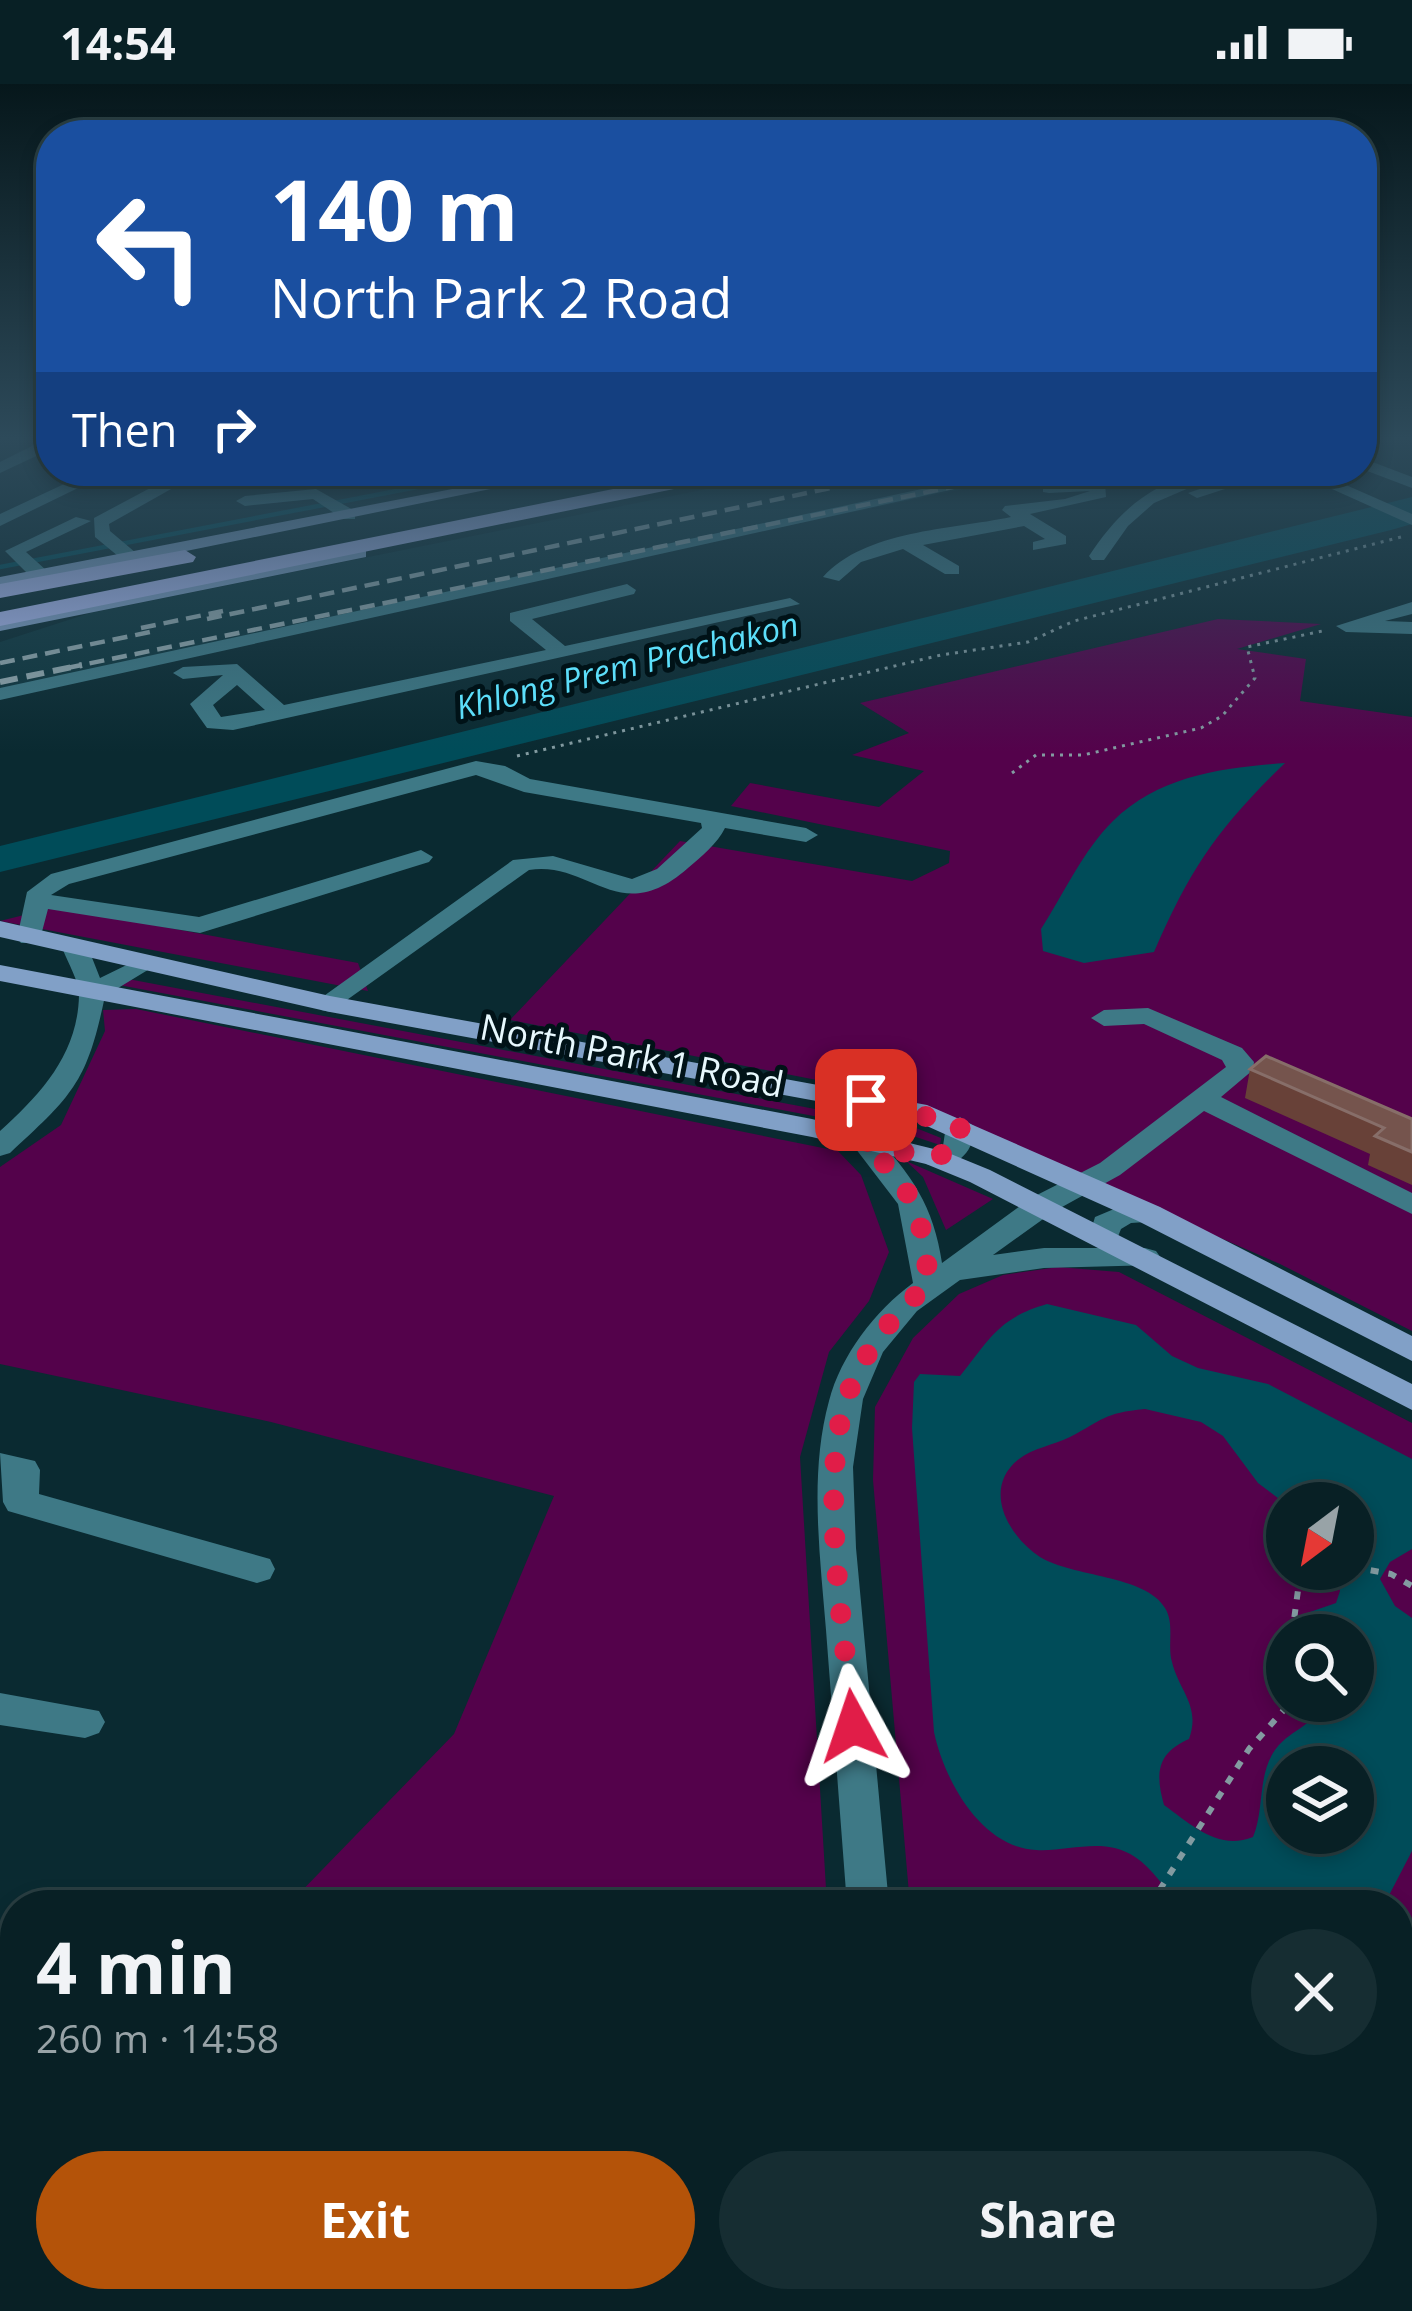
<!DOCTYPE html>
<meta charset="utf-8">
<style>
:root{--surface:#082025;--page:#162d32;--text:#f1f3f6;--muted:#98a3a7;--line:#293e42;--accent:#b45309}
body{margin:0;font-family:"Open Sans",sans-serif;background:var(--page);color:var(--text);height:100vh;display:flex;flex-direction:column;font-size:45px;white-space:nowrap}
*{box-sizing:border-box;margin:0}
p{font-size:39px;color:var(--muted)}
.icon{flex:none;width:66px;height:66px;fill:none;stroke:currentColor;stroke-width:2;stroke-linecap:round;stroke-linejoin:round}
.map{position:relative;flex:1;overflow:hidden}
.details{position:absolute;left:0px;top:1806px;width:1413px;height:423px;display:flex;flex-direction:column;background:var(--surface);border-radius:48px 48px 0 0;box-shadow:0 6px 18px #0003,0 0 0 3px var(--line)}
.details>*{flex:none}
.guide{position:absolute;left:36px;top:36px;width:1341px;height:366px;border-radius:48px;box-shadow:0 6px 18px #0003,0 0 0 3px var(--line);background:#1a4fa0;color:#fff;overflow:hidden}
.needle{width:78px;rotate:212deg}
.controls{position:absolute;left:1266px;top:1398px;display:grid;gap:24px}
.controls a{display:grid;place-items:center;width:108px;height:108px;border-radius:50%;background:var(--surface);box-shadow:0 6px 18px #0003,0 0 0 3px var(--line);font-size:60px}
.pin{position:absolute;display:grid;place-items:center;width:102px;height:102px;color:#fff;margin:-51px;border-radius:24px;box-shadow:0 6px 18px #0006}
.me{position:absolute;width:132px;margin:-66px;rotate:355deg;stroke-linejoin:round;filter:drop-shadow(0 0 9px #0008)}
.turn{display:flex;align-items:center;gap:42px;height:252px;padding:0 36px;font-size:54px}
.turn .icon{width:156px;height:156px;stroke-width:2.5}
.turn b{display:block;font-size:84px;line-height:102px}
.then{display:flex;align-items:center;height:114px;padding:0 36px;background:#0003;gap:24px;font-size:45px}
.round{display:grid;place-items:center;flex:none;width:126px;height:126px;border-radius:63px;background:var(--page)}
.headline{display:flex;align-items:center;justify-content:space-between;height:204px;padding:0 36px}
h1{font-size:72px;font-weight:700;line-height:90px}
.primary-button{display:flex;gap:24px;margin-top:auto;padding:24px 36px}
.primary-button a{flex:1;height:138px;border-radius:72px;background:var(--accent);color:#fff;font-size:48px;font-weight:700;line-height:138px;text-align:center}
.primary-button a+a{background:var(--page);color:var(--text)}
.status{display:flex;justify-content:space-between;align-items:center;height:84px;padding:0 60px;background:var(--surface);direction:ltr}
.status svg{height:33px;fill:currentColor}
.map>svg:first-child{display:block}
</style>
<div class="status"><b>14:54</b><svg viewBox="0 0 49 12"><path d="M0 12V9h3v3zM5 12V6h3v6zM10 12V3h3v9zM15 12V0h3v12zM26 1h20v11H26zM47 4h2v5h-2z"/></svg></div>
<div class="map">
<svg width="1412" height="2227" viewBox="0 0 1412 2227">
<rect width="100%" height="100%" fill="#0a2a31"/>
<!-- built -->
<path fill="#0e363e" d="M 796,387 L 1051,387 L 0,605 L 0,558 L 90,529 Z"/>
<!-- green -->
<path fill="#54024b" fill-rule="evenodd" d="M 1218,535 L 1321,540 L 1237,565 L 1306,575 L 1300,617 L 1412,633 L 1412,1247 L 1280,1180 L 893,1011 L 510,936 L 680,757 L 912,797 L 949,779 L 950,767 L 731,722 L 750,699 L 879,723 L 924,687 L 852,671 L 909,649 L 860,619 Z
M 56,823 L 358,879 L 368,907 L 0,837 Z
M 128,895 L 916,1044 L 941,1054 L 940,1061 L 904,1049 L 119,901 Z
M 136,925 L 838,1067 L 861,1091 L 889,1168 L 869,1217 L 829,1268 L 800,1373 L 827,1821 L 288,1821 L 454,1650 L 554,1412 L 271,1338 L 0,1280 L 0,1083 L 61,1041 L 105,947 L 103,926 Z
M 906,1077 L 993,1115 L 946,1146 L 923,1093 Z
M 1058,1183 L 1119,1188 L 1412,1339 L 1412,2227 L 929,2227 L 932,2214 L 1398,2214 L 1398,1821 L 910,1821 L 873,1396 L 875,1323 L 913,1254 L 959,1210 L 1003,1191 ZM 1287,1419 L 1353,1419 L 1353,1485 L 1287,1485 ZM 1287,1551 L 1353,1551 L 1353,1617 L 1287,1617 ZM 1287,1683 L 1353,1683 L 1353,1749 L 1287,1749 Z
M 0,1845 L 15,1850 L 15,2214 L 820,2214 L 818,2227 L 0,2227 Z"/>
<!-- water -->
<path fill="#004c59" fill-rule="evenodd" d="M 1412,413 L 1412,440 L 1391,446 L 0,788 L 0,762 Z
M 1285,679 C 1218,744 1191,783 1154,868 L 1084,879 L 1043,867 L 1041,845 C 1063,811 1084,765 1113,737 C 1160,691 1223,684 1285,679 Z
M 1047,1220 L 1136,1241 L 1172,1272 L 1198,1284 L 1268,1300 L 1412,1375 L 1412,1465 L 1390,1478 L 1380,1495 L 1395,1522 L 1412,1534 L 1412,1767 L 1384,1821 L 1179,1821 C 1166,1806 1152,1784 1135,1773 C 1104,1752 1069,1768 1036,1766 C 980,1763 944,1695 934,1648 L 912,1344 L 914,1298 L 920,1290 L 960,1292 C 989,1256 998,1234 1047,1220 ZM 1145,1325 L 1201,1338 L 1223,1352 L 1258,1399 L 1287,1421 L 1353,1419 L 1353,1485 L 1333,1485 L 1340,1507 L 1336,1519 L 1310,1528 L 1311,1551 L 1353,1551 L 1353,1617 L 1326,1617 C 1314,1643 1287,1646 1273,1669 C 1258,1693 1264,1727 1253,1753 C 1218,1767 1192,1741 1164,1721 C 1155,1689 1157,1669 1189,1655 C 1201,1622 1179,1607 1172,1578 C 1167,1561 1175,1540 1165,1524 C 1146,1491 1072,1493 1040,1473 C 1007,1451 982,1404 1019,1375 C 1033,1364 1054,1361 1070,1353 C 1103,1336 1103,1329 1145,1325 ZM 1287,1683 L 1353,1683 L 1353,1749 L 1287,1749 Z"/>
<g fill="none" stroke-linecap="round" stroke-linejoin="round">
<!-- stream -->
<path stroke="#004c59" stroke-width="4.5" d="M 0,483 L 501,387"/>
<!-- path-far1 -->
<path stroke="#839ba1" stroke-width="3" stroke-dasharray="3 6" stroke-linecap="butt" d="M 517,672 L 941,571 L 1028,558 L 1074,537 L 1401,453
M 1012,689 L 1036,671 L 1083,671 L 1201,644 L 1222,632 L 1255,594 L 1247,563 L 1327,546"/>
<!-- path -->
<path stroke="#839ba1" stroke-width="6" stroke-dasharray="8 10" stroke-linecap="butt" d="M 1353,1483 L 1391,1490 L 1412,1502
M 1292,1551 L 1298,1506 L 1311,1485
M 1150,1821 L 1249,1665 L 1292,1617
M 1125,2214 L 1125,2227"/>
<!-- minor -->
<path fill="#3e7986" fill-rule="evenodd" d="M 44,356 L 51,356 L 51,365 L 0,389 L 0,378 Z
M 1362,374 L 1412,393 L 1412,404 L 1362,385 Z
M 92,387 L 113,387 L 0,442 L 0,430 Z
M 182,387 L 203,387 L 109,440 L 110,447 L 136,469 L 136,477 L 124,477 L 95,453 L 94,434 Z
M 490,387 L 509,387 L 524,399 L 509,403 Z
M 1005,387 L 1036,387 L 0,616 L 0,604 Z
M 1199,387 L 1244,387 L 1253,396 L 1197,414 L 1188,409 L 1232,394 L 1226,388 L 1154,419 L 1128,442 L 1104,476 L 1092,476 L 1089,472 C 1118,428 1148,402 1199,387 Z
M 1292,387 L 1314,387 L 1412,430 L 1412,441 Z
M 1096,394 L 1105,399 L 1106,413 L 1030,430 L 1066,452 L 1066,460 L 1033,466 L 1033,458 L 1045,455 L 1024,442 L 923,461 L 959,482 L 959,490 L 945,490 L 903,465 L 861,478 L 839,497 L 823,493 C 866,446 949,446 1011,433 L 1002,426 L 1005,422 L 1065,415 L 1090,407 L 1049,409 L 1043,408 L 1043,400 Z
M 316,405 L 355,427 L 355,435 L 343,435 L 313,415 L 245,422 L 236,417 L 245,412 Z
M 76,433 L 91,437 L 26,468 L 47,487 L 47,495 L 33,495 L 5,467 Z
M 627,500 L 636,506 L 634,510 L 532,535 L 565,562 L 790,514 L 800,520 L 233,646 L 207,644 L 190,620 L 223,591 L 183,595 L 173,589 L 183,583 L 237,580 L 284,621 L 546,566 L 510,537 L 510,529 ZM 237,601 L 265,626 L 221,633 L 213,621 Z
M 1412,518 L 1412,530 L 1385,537 L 1412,538 L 1412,550 L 1346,548 L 1336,542 Z
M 476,677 L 505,682 L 530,695 L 806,744 L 818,751 L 806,758 L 725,744 C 718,759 701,773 688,784 C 619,845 590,776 529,786 L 330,928 L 321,926 L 317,920 L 321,914 L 513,776 L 553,772 L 632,795 L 657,785 L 702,744 L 701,739 L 524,708 L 476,691 L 69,800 L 51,811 L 199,833 L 421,766 L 433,773 L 429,778 L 200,849 L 48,825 L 39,859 L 21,859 L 17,854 L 27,808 L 51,790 Z
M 76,858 L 89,866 L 100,894 L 143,873 L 156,881 L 105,912 C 87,998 74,1010 10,1069 L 0,1072 L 0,1047 C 41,1010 78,970 79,911 C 79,897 68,879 63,866 Z
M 1148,924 L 1242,964 L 1254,978 L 1253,986 L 1221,1013 L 1412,1109 L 1412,1130 L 1204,1027 L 1120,1091 L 1053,1128 L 993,1171 L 1044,1164 L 1145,1164 L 1156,1167 L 1161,1174 L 1156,1181 L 1044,1184 L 960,1196 L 917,1227 L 883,1268 L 863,1315 L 853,1383 L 856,1464 L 889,1821 L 847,1821 C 840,1729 833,1638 826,1546 C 820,1471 809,1390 829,1317 C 841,1271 875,1227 913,1199 L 898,1120 L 849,1056 L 853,1050 L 873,1050 C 911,1089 934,1123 942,1179 L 1031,1114 L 1100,1079 L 1226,983 L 1222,976 L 1144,940 L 1104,942 L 1091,934 L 1104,926 Z
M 960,1033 L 974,1042 C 975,1070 954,1087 926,1080 L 921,1074 L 943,1062 L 946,1042 Z
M 1126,1120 L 1160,1123 L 1164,1130 L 1160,1137 L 1131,1139 L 1121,1145 L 1115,1160 L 1093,1160 L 1089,1153 L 1095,1133 Z
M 0,1369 L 35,1377 L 40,1386 L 39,1410 L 270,1475 L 275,1485 L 270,1495 L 257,1499 L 8,1427 L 3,1418 Z
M 0,1609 L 99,1627 L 105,1638 L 99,1649 L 85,1654 L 0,1641 Z
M 862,2214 L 912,2214 L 909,2227 L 859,2227 Z"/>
<!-- major -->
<path fill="#81a0c7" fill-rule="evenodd" d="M 545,387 L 579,387 L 0,505 L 0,493 Z
M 735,387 L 768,387 L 695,405 L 686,400 Z
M 360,464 L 366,465 L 366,473 L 0,547 L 0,535 Z
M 0,837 L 330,912 L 927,1021 L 1160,1123 L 1412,1252 L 1412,1277 L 1138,1137 L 909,1034 L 330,928 L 0,853 Z
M 0,881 L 812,1035 L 946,1068 L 990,1086 L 1412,1300 L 1412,1326 L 970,1098 L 926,1080 L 812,1053 L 0,897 Z"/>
<!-- highway -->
<path fill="#adbaf3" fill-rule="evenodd" d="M 703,387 L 743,387 L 733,393 L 0,542 L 0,528 Z
M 185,466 L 196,473 L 193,478 L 0,514 L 0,500 Z"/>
<!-- rail-far1 -->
<path stroke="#94aab0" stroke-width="4.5" stroke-dasharray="15 8" stroke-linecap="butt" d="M 207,535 L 912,387
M 141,544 L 223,527
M 0,579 L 155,547
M 67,584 L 1030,387"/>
<!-- rail -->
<path stroke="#94aab0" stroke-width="6" stroke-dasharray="18 9" stroke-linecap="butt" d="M 0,598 L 82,581"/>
</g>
<!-- wall -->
<path fill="#684138" d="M 1250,985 L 1412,1035 L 1412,1101 L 1368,1081 L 1370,1070 L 1245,1014 Z"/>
<!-- building -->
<path fill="#75544d" stroke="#876e69" stroke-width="3" d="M 1266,972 L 1412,1035 L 1412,1068 L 1375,1052 L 1384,1044 L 1250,985 Z"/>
<!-- sky -->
<linearGradient id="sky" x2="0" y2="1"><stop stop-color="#06171b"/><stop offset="0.53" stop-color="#2d4a5a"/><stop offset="1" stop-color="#2d4a5a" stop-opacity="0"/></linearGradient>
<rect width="1412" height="668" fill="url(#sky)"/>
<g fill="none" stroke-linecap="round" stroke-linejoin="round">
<!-- route -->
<path stroke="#e11d48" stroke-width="21" stroke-dasharray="0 37.8" d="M 853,1642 C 845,1551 817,1395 848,1310 C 865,1266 893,1230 929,1200 C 921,1124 917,1111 862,1056 C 892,1063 938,1086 961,1059 L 960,1042 L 866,1016"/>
</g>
<g text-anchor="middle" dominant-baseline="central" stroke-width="10" stroke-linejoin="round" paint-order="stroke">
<!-- far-water labels -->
<g font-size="33" font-style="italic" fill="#5cdefa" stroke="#001217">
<text transform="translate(627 581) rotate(-14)">Khlong Prem Prachakon</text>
</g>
<!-- street labels -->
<g font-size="36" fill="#e7f8fd" stroke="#001217">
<text transform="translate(632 971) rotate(11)">North Park 1 Road</text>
</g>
</g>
</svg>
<div class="controls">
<a><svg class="needle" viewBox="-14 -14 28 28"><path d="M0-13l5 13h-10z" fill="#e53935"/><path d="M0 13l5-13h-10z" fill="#98a3a7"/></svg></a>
<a><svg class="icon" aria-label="search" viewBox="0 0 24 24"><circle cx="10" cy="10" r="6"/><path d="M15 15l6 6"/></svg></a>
<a><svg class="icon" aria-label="layers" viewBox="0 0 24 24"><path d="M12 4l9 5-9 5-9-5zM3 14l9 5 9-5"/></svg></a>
</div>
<div class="pin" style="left:866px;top:1016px;background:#d93025"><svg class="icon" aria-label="arrive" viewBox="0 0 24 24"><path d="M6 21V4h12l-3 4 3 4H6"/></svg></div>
<svg class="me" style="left:853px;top:1642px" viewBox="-20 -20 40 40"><path d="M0-17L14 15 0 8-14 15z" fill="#e11d48" stroke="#fff" stroke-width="4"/></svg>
<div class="guide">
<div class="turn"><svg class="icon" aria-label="left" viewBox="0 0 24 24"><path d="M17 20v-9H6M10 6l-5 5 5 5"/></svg><div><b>140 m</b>North Park 2 Road</div></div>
<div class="then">Then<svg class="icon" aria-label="right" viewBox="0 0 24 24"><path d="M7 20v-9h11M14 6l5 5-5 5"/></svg></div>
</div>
<section class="details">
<div class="headline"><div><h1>4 min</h1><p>260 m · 14:58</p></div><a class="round"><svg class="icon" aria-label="close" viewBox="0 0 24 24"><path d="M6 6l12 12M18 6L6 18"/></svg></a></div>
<div class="primary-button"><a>Exit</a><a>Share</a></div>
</section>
</div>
